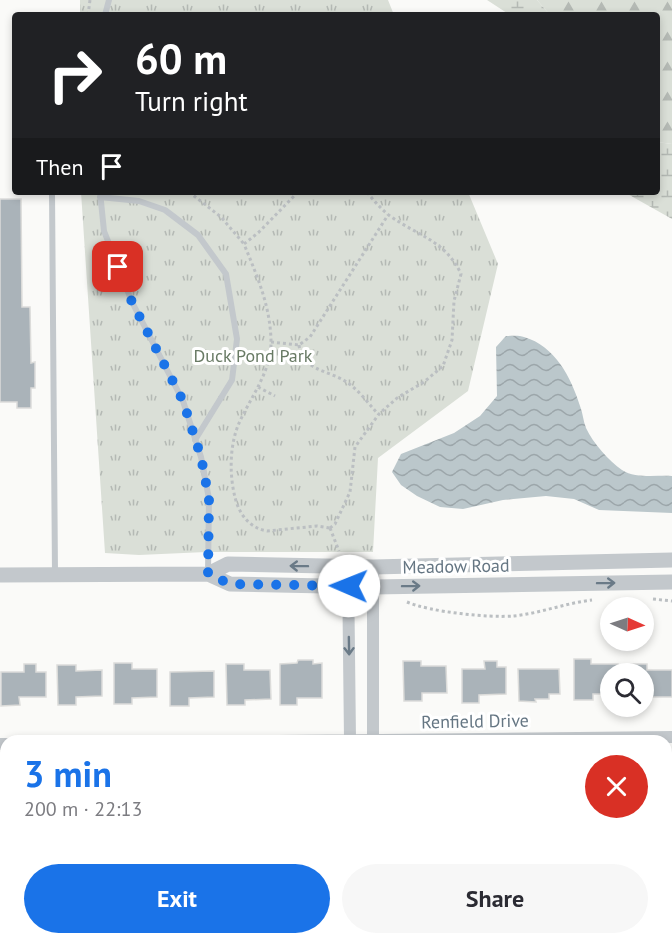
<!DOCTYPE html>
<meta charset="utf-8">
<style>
:root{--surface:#fff;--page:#f7f7f7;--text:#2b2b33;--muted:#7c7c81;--accent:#1a73e8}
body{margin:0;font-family:"PT Sans",sans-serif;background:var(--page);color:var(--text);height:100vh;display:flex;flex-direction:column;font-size:22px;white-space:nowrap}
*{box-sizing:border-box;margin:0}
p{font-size:20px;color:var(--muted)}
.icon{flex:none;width:33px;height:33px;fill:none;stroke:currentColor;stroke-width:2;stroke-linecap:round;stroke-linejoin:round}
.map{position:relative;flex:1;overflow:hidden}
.panel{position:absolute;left:0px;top:735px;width:672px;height:210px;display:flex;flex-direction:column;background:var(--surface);border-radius:18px 18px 0 0;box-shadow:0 3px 9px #0003}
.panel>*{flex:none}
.top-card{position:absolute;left:12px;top:12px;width:648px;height:183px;border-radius:6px;box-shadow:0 3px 9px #0003;background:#202124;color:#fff;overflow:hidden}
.needle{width:39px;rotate:93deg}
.tools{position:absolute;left:600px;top:597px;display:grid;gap:12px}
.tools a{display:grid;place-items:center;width:54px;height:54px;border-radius:50%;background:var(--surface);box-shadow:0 3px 9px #0003;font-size:30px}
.pin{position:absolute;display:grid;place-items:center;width:51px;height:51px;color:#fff;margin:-26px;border-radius:12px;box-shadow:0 3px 9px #0006}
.me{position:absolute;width:66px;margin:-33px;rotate:271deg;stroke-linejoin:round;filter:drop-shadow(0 0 4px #0008)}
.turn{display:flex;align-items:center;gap:21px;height:126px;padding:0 24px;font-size:27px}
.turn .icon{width:78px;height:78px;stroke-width:2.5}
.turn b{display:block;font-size:42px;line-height:51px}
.then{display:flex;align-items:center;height:57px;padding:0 24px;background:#0003;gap:12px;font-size:22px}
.round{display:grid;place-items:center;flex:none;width:63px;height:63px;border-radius:32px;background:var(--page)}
.headline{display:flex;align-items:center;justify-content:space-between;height:102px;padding:0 24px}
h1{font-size:36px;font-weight:600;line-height:45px;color:var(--accent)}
.primary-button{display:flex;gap:12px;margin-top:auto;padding:12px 24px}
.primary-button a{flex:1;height:69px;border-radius:36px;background:var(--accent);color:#fff;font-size:24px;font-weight:600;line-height:69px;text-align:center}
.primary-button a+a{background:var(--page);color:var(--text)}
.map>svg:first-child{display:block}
</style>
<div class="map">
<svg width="672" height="945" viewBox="0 0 672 945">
<defs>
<pattern id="forest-firs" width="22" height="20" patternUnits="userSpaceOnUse" patternTransform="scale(1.5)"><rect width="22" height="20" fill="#dadfd7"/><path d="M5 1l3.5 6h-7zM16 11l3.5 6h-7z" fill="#b4b9b4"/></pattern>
<pattern id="wetland-marsh" width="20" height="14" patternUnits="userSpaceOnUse" patternTransform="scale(1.5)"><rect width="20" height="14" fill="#dadfd7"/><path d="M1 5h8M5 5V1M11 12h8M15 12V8" fill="none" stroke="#b4b9b4"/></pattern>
<pattern id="park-tufts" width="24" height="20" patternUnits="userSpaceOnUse" patternTransform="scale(1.5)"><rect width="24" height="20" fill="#dadfd7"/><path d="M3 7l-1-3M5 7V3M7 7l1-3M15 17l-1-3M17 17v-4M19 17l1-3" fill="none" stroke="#b4b9b4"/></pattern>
<pattern id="water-waves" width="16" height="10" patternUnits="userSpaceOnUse" patternTransform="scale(1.5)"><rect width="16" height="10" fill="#bbc7cb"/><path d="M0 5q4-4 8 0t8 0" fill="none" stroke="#9ca6aa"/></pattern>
</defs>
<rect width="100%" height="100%" fill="#fafaf8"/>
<!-- forest -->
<path fill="url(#forest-firs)" d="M 537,0 L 672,0 L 672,144 L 657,142 L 657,15 L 550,15 Z"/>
<!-- wetland -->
<path fill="url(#wetland-marsh)" d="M 487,0 L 537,0 L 550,15 L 510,15 Z
M 657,142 L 672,144 L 672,219 L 624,192 L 657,192 Z"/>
<!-- park -->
<path fill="url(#park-tufts)" d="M 80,0 L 388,0 L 394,15 L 80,15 Z
M 81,192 L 468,192 L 498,264 L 468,391 L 378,458 L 373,552 L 206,552 L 139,555 L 105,553 Z"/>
<!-- water -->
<path fill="url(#water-waves)" d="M 506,336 C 511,336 519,335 524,337 C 555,346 571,377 580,406 C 583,413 583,421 586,428 C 593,443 609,461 622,470 C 636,479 656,475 672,476 L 672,513 L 599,510 L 574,499 L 546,496 L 503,500 L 463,509 L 440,507 L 417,496 L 401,485 L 392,472 L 401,454 L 454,433 L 480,416 L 497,396 L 496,347 Z"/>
<!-- building -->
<path fill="#aab3b9" stroke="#dcdcda" stroke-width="1.5" d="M 0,199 L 21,199 L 22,307 L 30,307 L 31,363 L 35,362 L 35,388 L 31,388 L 31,408 L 17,408 L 17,402 L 0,402 Z
M 574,659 L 591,659 L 591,664 L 618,664 L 618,674 L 610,674 L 610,694 L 593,694 L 593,700 L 574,700 Z
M 298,660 L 313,660 L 313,664 L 322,663 L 322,698 L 297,698 L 297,705 L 280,705 L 280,664 L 297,663 Z
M 403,661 L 421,661 L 421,666 L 446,666 L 447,693 L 422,693 L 422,701 L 404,701 Z
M 484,661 L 497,661 L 497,667 L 506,667 L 506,694 L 479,695 L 479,703 L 462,703 L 462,669 L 485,669 Z
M 114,663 L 132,663 L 132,669 L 157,669 L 157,697 L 132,698 L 132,704 L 114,704 Z
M 24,664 L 36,664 L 36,672 L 46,672 L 46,697 L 19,697 L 20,705 L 1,706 L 1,672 L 24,672 Z
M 226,664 L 244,664 L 244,670 L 270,670 L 271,699 L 245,700 L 245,705 L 227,705 Z
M 631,664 L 647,664 L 647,670 L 672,670 L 672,697 L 644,697 L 644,674 L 631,674 Z
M 57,665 L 76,665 L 76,671 L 102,670 L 102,696 L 76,697 L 76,705 L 58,705 Z
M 518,669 L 559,669 L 560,694 L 549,694 L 549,699 L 535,699 L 536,702 L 519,701 Z
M 214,671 L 214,697 L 189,698 L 189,706 L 170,706 L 170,672 Z
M 4,786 L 6,786 L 6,826 L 5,826 Z
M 6,871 L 6,912 L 2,912 L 1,872 Z"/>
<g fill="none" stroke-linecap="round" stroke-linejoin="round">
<!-- path -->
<path stroke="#bbbfc2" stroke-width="3" stroke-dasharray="3 3" stroke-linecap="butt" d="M 88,15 L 90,0
M 189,192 L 221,217 L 244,244
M 298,192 L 259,232 L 244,244 C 257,276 270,305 271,340 C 272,370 252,395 240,421 C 229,444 229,477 236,501 C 241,517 251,528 267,531 L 317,526 L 330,528
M 271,342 L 299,345 L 310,337 L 388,215
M 299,345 C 302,370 327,370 345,381 C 357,388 368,403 378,414
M 258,387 L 275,396
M 330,528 L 335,524 L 350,492 L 355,447 L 379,414 L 397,398 L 424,382 L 443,366 L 452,340 L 454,301 L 461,274 C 445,240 418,236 390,216 C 381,209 374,201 367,192
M 330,528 L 339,551
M 653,599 L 672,601
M 407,602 C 430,612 489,618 514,616 C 541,613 566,603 592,600"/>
<!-- service -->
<path stroke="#c3c8cc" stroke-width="6" d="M 105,15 L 109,0
M 52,192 L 55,574
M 100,192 L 104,231 L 132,302 L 183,401 L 201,457 L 209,499 L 208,573
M 100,197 L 139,201 L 165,210 L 198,235 L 226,274 L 237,339 L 232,380 L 195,440"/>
<!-- minor -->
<path stroke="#c3c8cc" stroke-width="12" d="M 348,566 L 350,740
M 373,740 L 373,567
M 277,741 L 672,737
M 0,744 L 6,744
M 144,945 L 158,939"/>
<!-- tertiary -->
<path stroke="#c3c8cc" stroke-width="15" d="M 208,574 L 230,584 L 373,587 L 672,582
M 0,575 L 208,574 L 228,564 L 373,567 L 672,560"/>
</g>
<!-- one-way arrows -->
<defs><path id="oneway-shaft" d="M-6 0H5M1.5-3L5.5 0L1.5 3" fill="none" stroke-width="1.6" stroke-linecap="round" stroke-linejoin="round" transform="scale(1.5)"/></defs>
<g stroke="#6a7a87">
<use href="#oneway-shaft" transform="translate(299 566) rotate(-179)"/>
<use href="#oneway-shaft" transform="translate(606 583) rotate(-1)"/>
<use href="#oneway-shaft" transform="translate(411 586) rotate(-1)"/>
<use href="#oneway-shaft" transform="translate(349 646) rotate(89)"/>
</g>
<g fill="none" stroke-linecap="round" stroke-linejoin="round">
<!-- route -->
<path stroke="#1a73e8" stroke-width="10" stroke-dasharray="0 18" d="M 118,267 L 132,302 L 183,401 L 201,457 L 209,499 L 208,574 L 230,584 L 349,586"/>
</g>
<g text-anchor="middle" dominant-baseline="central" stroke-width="6" stroke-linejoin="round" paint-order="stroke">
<!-- park labels -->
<g font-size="18" fill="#687a64" stroke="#fff">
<text x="253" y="355">Duck Pond Park</text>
</g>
<!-- street labels -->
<g font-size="18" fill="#657683" stroke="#fff">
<text transform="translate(456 566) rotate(-1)">Meadow Road</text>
<text transform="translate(475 721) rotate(-1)">Renfield Drive</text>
</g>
</g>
</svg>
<div class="tools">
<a><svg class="needle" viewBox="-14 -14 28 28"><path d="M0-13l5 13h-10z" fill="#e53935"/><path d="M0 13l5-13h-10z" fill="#7c7c81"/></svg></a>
<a><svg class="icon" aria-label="search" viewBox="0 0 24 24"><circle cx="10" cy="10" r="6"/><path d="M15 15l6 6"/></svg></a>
</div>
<div class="pin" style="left:118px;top:267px;background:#d93025"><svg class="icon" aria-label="arrive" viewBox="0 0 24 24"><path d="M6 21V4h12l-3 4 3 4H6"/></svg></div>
<svg class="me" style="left:349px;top:586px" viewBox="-20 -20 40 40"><circle r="19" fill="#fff"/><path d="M0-13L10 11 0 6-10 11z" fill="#1a73e8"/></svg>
<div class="top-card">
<div class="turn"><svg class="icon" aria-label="right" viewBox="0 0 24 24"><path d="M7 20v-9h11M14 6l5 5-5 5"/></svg><div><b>60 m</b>Turn right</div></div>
<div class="then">Then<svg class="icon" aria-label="arrive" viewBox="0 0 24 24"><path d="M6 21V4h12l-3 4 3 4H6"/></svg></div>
</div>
<section class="panel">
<div class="headline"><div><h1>3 min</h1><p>200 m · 22:13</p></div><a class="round" style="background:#d93025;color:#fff"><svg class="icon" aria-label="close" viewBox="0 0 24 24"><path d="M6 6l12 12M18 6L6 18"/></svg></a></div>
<div class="primary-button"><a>Exit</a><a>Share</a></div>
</section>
</div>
